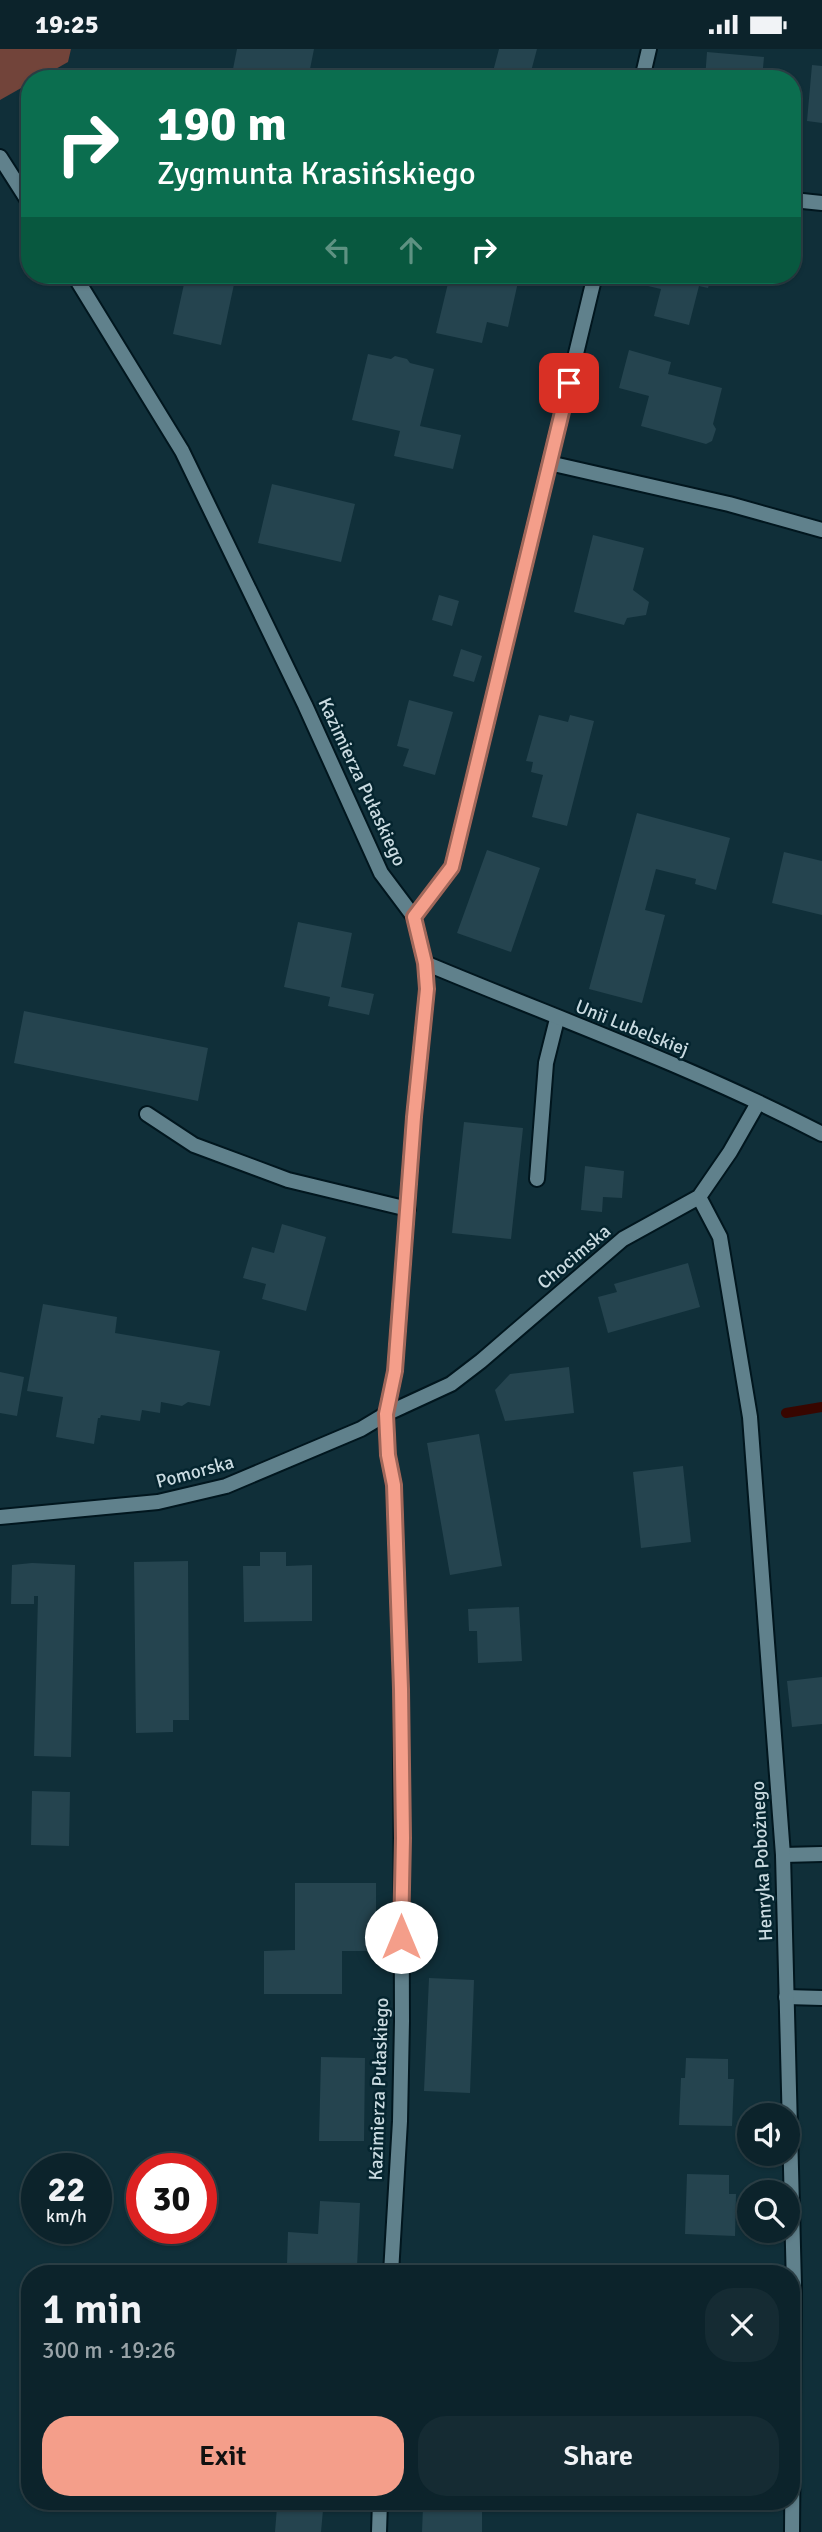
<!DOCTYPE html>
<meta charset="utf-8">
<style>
:root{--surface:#0c232b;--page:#152b33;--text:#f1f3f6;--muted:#9aa4a9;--line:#2c4047;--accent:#f49e8a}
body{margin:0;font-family:Signika,sans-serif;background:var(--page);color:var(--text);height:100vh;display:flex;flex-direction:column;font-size:26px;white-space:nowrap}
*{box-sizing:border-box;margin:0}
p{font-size:23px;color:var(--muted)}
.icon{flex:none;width:38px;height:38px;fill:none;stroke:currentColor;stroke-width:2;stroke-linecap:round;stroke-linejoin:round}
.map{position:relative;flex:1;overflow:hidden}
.side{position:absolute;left:21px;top:2216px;width:779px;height:245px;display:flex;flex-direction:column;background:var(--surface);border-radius:28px;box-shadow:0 2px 5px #0004,0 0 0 2px var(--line)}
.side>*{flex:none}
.hud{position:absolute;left:21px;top:21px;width:780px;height:214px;border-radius:28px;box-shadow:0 2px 5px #0004,0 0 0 2px var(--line);background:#0b6e4f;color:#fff;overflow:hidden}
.tools{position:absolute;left:737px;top:2054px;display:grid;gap:14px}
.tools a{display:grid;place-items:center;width:63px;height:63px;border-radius:50%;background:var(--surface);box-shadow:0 2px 5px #0004,0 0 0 2px var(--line);font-size:35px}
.speed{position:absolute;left:21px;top:2104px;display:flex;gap:14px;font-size:35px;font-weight:700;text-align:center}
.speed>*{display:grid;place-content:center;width:91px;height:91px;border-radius:50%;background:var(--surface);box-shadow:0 2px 5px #0004,0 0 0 2px var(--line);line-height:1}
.speed small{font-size:18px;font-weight:400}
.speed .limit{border:10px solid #d22;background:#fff;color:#111}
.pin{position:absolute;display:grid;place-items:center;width:60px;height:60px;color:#fff;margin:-30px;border-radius:14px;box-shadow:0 4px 10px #0006}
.me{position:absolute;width:77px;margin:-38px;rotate:0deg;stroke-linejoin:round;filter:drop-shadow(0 0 5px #0008)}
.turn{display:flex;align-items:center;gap:24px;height:147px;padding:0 21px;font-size:32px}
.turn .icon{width:91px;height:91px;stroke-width:2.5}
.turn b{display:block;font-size:49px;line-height:60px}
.lanes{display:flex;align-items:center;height:66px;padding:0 21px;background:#0003;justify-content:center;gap:35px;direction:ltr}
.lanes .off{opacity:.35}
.round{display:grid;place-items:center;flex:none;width:74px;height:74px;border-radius:28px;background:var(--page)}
.overview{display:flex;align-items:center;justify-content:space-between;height:119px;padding:0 21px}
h1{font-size:42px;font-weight:600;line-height:52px}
.button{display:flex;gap:14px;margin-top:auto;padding:14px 21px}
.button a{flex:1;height:80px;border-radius:28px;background:var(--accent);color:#111;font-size:28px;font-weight:600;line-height:80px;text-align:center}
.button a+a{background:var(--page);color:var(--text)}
.status{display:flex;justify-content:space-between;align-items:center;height:49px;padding:0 35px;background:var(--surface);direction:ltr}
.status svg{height:19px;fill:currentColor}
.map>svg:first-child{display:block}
</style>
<div class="status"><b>19:25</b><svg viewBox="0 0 49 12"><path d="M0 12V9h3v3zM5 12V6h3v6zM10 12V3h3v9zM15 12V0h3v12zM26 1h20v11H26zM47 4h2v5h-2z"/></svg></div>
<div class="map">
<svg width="822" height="2483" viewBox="0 0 822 2483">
<rect width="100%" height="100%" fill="#102f39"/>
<!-- green -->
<path fill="#72443a" d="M 0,0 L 71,0 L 68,13 L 38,30 L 30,30 L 30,34 L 0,51 Z"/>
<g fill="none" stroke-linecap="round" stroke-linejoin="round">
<!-- stream -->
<path stroke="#380600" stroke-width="10" d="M 786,1364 L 822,1358"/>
</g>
<!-- building -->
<path fill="#25444f" d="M 237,0 L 314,0 L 308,30 L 296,30 L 262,22 L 260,30 L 231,30 Z
M 499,0 L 537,0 L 529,30 L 491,30 Z
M 707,3 L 764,8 L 762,30 L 705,30 Z
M 812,16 L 822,17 L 822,74 L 807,72 Z
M 186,226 L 236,226 L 221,296 L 173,285 Z
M 450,226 L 487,226 L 518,233 L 508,278 L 487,273 L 482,294 L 436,284 Z
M 651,226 L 712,226 L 708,239 L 699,237 L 689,276 L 654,267 L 661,240 L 648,237 Z
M 629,301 L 671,313 L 668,325 L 722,339 L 713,375 L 716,380 L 712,392 L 706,395 L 641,377 L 649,347 L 619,339 Z
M 368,305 L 391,310 L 395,307 L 407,310 L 410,314 L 434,320 L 420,377 L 461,386 L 453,420 L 394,407 L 400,382 L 352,371 Z
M 272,435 L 355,455 L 341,513 L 258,494 Z
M 593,486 L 644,499 L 633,541 L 649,553 L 646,566 L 627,569 L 624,576 L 574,563 Z
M 439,546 L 459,552 L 452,577 L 432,571 Z
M 461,600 L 482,607 L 474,633 L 453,627 Z
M 409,651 L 453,663 L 435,726 L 403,717 L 409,700 L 397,697 Z
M 539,666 L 568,673 L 570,666 L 594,672 L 567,777 L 532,768 L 543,726 L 531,723 L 533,713 L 526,712 Z
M 637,764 L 730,789 L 716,841 L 695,835 L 696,830 L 656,820 L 645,861 L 665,866 L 642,954 L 589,940 Z
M 487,801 L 540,819 L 511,903 L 457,884 Z
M 784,803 L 822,812 L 822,866 L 772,854 Z
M 298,873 L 352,884 L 341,938 L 374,945 L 369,966 L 328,957 L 330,948 L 284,938 Z
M 24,962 L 208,999 L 198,1052 L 14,1014 Z
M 464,1073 L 523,1079 L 511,1190 L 452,1184 Z
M 585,1117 L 624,1122 L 622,1149 L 603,1148 L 602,1163 L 581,1161 Z
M 282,1175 L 326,1188 L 306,1262 L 262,1250 L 266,1235 L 243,1229 L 252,1198 L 274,1204 Z
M 688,1214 L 700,1258 L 608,1284 L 598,1248 L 617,1243 L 614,1235 Z
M 43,1255 L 117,1268 L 115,1284 L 220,1302 L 210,1357 L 188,1353 L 182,1357 L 161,1353 L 160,1364 L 142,1361 L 140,1372 L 101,1366 L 100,1369 L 98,1369 L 94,1395 L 56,1388 L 63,1348 L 27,1342 Z
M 569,1318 L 574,1364 L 505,1372 L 495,1341 L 510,1325 Z
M 0,1323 L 24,1328 L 17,1367 L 0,1364 Z
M 479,1385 L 502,1517 L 450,1526 L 427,1394 Z
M 683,1417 L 691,1493 L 641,1499 L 633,1423 Z
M 260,1503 L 286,1503 L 286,1517 L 312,1516 L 312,1572 L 244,1573 L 243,1517 L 260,1517 Z
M 188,1512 L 189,1671 L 173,1671 L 173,1683 L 136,1684 L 134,1513 Z
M 32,1514 L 75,1516 L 71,1708 L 34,1707 L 38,1547 L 34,1547 L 34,1555 L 11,1555 L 12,1516 Z
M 519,1558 L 522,1612 L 478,1614 L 477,1582 L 469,1582 L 468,1560 Z
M 822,1628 L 822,1675 L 792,1678 L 787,1632 Z
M 32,1742 L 70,1743 L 69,1797 L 31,1796 Z
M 295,1834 L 376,1834 L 376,1902 L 342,1902 L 342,1945 L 264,1945 L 264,1902 L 295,1901 Z
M 429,1929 L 474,1931 L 470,2044 L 424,2042 Z
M 321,2008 L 365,2009 L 364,2092 L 319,2092 Z
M 686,2009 L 728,2010 L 728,2030 L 734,2030 L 732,2077 L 679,2076 L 681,2029 L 685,2029 Z
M 687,2125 L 729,2126 L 729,2145 L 736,2145 L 735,2187 L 685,2185 Z
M 320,2152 L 360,2154 L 357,2218 L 287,2215 L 288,2183 L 318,2185 Z
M 434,2217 L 500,2222 L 500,2224 L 433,2224 Z
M 265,2452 L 321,2452 L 320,2461 L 323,2461 L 321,2483 L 275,2483 L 277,2458 L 265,2457 Z
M 423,2458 L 482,2459 L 482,2483 L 422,2483 Z"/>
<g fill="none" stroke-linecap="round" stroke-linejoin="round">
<defs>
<path id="service" d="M 147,1065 L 194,1096 L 288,1131 L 408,1160
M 537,1130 L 546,1014 L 557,970
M 783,1806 L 822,1805
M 786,1948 L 822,1949"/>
<path id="minor" d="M 642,30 L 649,0
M 0,108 L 30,155
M 793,151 L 822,154
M 74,226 L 182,402 L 305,656 L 381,824 L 414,868 L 425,914 L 427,940 L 414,1068 L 395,1322 L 386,1365 L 388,1406 L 394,1436 L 401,1640 L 402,1972 L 400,2072 L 391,2224
M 549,414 L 729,455 L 822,481
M 414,868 L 452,818 L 595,226
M 425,914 C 558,970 694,1018 822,1085
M 699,1148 L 720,1188 L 750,1368 L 783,1806 L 794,2237 L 792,2483
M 0,1468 L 158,1453 L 226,1437 L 361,1380 L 386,1365 L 451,1335 L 481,1312 L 623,1190 L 699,1148 L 730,1103 L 758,1054
M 379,2483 L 380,2452"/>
</defs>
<!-- service casing -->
<use href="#service" stroke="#01161e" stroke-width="18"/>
<!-- minor casing -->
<use href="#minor" stroke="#01161e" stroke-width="18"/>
<!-- service -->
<use href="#service" stroke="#60818c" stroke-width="14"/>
<!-- minor -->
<use href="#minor" stroke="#60818c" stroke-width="14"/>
</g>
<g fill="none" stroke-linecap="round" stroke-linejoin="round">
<defs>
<path id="route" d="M 401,1888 L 403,1789 L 401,1640 L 394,1436 L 388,1406 L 386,1365 L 395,1322 L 414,1068 L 427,940 L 425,914 L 414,868 L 452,818 L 569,334"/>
</defs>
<!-- route casing -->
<use href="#route" stroke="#9f675a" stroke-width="18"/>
<!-- route -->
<use href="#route" stroke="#f49e8a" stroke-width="12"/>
</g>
<g text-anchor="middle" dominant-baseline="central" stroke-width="5" stroke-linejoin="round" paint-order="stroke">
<!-- street labels -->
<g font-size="19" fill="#cadbe1" stroke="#05252f">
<text transform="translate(362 733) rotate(65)">Kazimierza Pułaskiego</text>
<text transform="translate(632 979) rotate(22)">Unii Lubelskiej</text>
<text transform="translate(574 1208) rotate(-40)">Chocimska</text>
<text transform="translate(195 1423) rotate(-15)">Pomorska</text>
<text transform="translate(762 1812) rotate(-93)">Henryka Pobożnego</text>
<text transform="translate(379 2040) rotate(-88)">Kazimierza Pułaskiego</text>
</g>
</g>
</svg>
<div class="tools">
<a><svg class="icon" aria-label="sound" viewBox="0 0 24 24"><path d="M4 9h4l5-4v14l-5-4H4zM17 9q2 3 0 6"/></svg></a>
<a><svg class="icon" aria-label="search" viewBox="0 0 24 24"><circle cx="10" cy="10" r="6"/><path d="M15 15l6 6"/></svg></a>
</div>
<div class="speed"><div>22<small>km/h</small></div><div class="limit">30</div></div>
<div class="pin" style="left:569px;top:334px;background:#d93025"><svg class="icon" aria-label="arrive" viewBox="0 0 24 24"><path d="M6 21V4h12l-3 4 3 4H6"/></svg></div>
<svg class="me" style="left:401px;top:1888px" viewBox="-20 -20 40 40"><circle r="19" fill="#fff"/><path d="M0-13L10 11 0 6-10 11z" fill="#f49e8a"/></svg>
<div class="hud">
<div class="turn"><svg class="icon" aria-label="right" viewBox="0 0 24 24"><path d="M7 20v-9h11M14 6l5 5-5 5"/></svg><div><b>190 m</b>Zygmunta Krasińskiego</div></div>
<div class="lanes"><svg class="icon off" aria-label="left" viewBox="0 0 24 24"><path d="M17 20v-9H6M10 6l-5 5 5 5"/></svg><svg class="icon off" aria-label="ahead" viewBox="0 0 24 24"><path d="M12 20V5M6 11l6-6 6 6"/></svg><svg class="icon" aria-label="right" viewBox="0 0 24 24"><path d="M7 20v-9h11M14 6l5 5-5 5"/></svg></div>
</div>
<section class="side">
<div class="overview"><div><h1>1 min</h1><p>300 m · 19:26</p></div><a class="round"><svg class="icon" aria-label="close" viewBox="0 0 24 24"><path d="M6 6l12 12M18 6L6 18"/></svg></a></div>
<div class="button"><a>Exit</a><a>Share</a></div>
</section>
</div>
